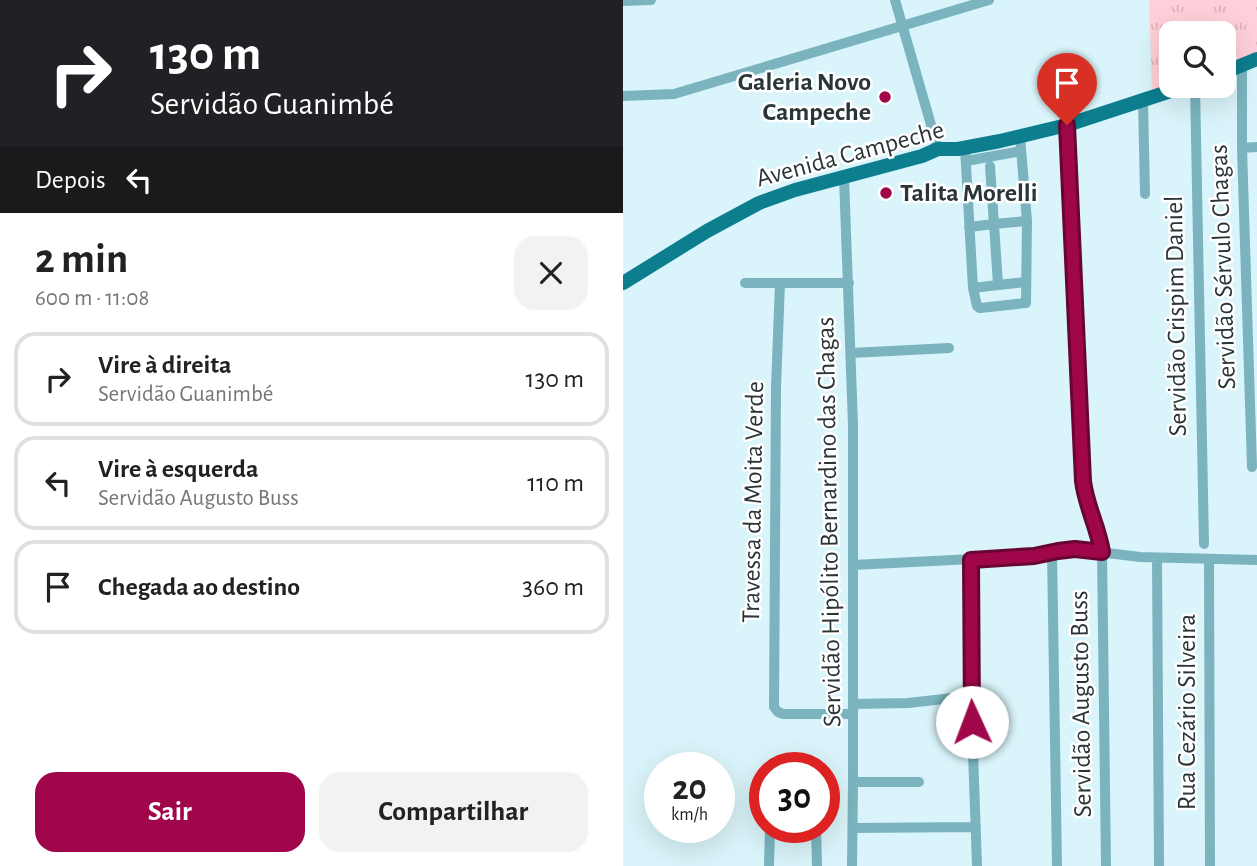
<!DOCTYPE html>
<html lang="pt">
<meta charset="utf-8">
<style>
:root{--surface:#fff;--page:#f2f2f2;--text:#222;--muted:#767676;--line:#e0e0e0;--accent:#a0074b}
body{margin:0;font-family:"Alegreya Sans",sans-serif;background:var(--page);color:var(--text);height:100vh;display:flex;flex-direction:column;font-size:26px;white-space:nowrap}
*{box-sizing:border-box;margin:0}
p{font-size:23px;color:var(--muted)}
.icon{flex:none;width:38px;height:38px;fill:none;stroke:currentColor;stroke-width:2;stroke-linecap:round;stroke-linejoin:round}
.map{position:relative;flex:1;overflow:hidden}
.drawer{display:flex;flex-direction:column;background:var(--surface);width:623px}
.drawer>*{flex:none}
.banner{background:#202124;color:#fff;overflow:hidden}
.controls{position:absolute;left:536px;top:21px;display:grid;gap:14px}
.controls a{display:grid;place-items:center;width:77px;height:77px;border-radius:14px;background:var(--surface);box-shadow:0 7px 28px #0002;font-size:35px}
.speed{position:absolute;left:21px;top:752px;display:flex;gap:14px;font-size:35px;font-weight:700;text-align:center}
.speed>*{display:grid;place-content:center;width:91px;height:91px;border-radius:50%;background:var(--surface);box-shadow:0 7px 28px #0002;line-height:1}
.speed small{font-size:18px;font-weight:400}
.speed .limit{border:10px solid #d22;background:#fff;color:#111}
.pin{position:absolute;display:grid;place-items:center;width:60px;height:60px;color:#fff;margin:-72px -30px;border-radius:50% 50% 50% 0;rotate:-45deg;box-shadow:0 0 7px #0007}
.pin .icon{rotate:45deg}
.me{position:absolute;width:77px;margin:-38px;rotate:358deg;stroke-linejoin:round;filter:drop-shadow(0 0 5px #0008)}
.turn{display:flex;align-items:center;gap:24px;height:147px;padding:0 35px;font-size:32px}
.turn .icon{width:91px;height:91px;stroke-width:2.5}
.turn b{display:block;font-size:49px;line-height:60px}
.then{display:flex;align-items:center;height:66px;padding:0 35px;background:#0003;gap:14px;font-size:26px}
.round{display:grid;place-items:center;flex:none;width:74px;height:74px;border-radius:21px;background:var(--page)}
.summary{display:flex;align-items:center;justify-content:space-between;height:119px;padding:0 35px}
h1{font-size:42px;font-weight:700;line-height:52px}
.primary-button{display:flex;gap:14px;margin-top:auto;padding:14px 35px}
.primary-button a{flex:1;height:80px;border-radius:21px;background:var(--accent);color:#fff;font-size:28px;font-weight:700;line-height:80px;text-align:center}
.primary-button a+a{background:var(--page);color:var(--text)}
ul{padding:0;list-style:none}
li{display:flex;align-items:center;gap:21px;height:94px;margin:0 14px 10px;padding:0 21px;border:4px solid var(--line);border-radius:21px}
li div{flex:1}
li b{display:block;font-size:26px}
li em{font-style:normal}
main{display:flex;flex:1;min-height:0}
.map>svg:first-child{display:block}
</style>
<main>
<section class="drawer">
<div class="banner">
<div class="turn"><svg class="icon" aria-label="right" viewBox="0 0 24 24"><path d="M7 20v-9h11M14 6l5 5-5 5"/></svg><div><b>130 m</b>Servidão Guanimbé</div></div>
<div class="then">Depois<svg class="icon" aria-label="left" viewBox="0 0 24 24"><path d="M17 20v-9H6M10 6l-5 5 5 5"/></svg></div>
</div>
<div class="summary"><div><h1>2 min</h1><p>600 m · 11:08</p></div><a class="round"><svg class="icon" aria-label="close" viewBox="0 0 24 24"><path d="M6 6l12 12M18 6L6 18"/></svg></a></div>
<ul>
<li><svg class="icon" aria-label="right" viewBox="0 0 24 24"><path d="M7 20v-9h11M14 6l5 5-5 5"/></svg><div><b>Vire à direita</b><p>Servidão Guanimbé</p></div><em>130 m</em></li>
<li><svg class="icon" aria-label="left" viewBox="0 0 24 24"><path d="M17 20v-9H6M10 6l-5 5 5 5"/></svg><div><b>Vire à esquerda</b><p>Servidão Augusto Buss</p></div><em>110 m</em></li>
<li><svg class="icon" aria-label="arrive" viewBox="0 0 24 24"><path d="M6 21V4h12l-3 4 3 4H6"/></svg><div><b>Chegada ao destino</b></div><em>360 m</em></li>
</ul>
<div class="primary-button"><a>Sair</a><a>Compartilhar</a></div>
</section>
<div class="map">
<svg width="634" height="866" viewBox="0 0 634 866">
<defs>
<pattern id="park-tufts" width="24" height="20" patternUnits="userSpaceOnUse" patternTransform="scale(1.75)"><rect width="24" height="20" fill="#ffd0d9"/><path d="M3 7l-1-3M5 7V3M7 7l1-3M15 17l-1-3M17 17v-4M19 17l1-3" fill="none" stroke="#dbb3bb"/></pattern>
</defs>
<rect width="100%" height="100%" fill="#d9f4fa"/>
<!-- park -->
<path fill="url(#park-tufts)" d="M 526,0 L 634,0 L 634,53 L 600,67 L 600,33 L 548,33 L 548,85 L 529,91 Z"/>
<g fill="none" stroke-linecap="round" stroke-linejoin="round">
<!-- minor -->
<path stroke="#7bb4bf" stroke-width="10" d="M 272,0 L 315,149
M 0,1 L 28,0
M 619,65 L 619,148 L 629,467
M 572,86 L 581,544
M 0,96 L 51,94 L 366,0
M 520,101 L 522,194
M 444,125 L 460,481 C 463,506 475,527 479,552 L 483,866
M 342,148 L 350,288
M 619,148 L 634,147
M 343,161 L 398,151
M 367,166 L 371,224 L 404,221
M 221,177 L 230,425 L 230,782 L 229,866
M 346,227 L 371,224 L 375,285 L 350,288 L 354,306 L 357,308 L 403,303 L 404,221 L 397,137
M 122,283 L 157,283
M 226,283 L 157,283 L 153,387 L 151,707 L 155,712 L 160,714 L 230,714
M 375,285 L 403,282
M 228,353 L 326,348
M 429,552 L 434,866
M 534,558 L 536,866
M 586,559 L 587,866
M 348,560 L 348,696 L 354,866
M 230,565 L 411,556 L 435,551 L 452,549 L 517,557 L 634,560
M 230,704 L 285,703 L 348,696
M 230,782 L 296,782
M 193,828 L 194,866
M 230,828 L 353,827
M 146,866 L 147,828"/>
<!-- major -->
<path stroke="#0c7e8e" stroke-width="14" d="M 600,73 L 634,59
M 0,283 L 84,231 L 136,203 L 172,190 L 299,156 L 315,149 L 335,149 L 377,141 L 444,125 L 563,86"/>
</g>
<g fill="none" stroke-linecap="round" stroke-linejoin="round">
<defs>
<path id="route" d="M 349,722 L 348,560 L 411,556 L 435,551 L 452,549 L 479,552 C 475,527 463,506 460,481 L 444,125"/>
</defs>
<!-- route casing -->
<use href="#route" stroke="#680531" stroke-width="18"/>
<!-- route -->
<use href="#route" stroke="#a0074b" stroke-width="12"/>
</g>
<!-- markers -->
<g fill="#a0074b" stroke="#fff" stroke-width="2.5">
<circle cx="262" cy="97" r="7"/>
<circle cx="263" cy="193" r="7"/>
</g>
<g text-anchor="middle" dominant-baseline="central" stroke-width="5" stroke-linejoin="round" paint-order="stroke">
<!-- poi labels -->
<g font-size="26" font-weight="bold" fill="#2a3537" stroke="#fff" text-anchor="end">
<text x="248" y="82">Galeria Novo<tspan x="248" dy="30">Campeche</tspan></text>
<text x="277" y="193" text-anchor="start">Talita Morelli</text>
</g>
<!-- street labels -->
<g font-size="26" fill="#2a3537" stroke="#fff">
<text transform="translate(227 154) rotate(-15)">Avenida Campeche</text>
<text transform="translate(600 267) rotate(-92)">Servidão Sérvulo Chagas</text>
<text transform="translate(553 316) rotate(-91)">Servidão Crispim Daniel</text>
<text transform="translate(130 502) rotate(-89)">Travessa da Moita Verde</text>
<text transform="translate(206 522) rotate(-91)">Servidão Hipólito Bernardino das Chagas</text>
<text transform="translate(458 704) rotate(-91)">Servidão Augusto Buss</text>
<text transform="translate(564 712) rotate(-90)">Rua Cezário Silveira</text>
</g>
</g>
</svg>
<div class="controls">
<a><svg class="icon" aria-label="search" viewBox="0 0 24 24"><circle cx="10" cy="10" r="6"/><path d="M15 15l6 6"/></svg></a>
</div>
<div class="speed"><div>20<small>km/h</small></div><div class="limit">30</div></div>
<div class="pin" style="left:444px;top:125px;background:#d93025"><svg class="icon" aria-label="arrive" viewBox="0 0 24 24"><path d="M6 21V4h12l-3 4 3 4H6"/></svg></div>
<svg class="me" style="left:349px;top:722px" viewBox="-20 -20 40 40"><circle r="19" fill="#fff"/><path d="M0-13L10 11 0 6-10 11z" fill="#a0074b"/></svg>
</div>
</main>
